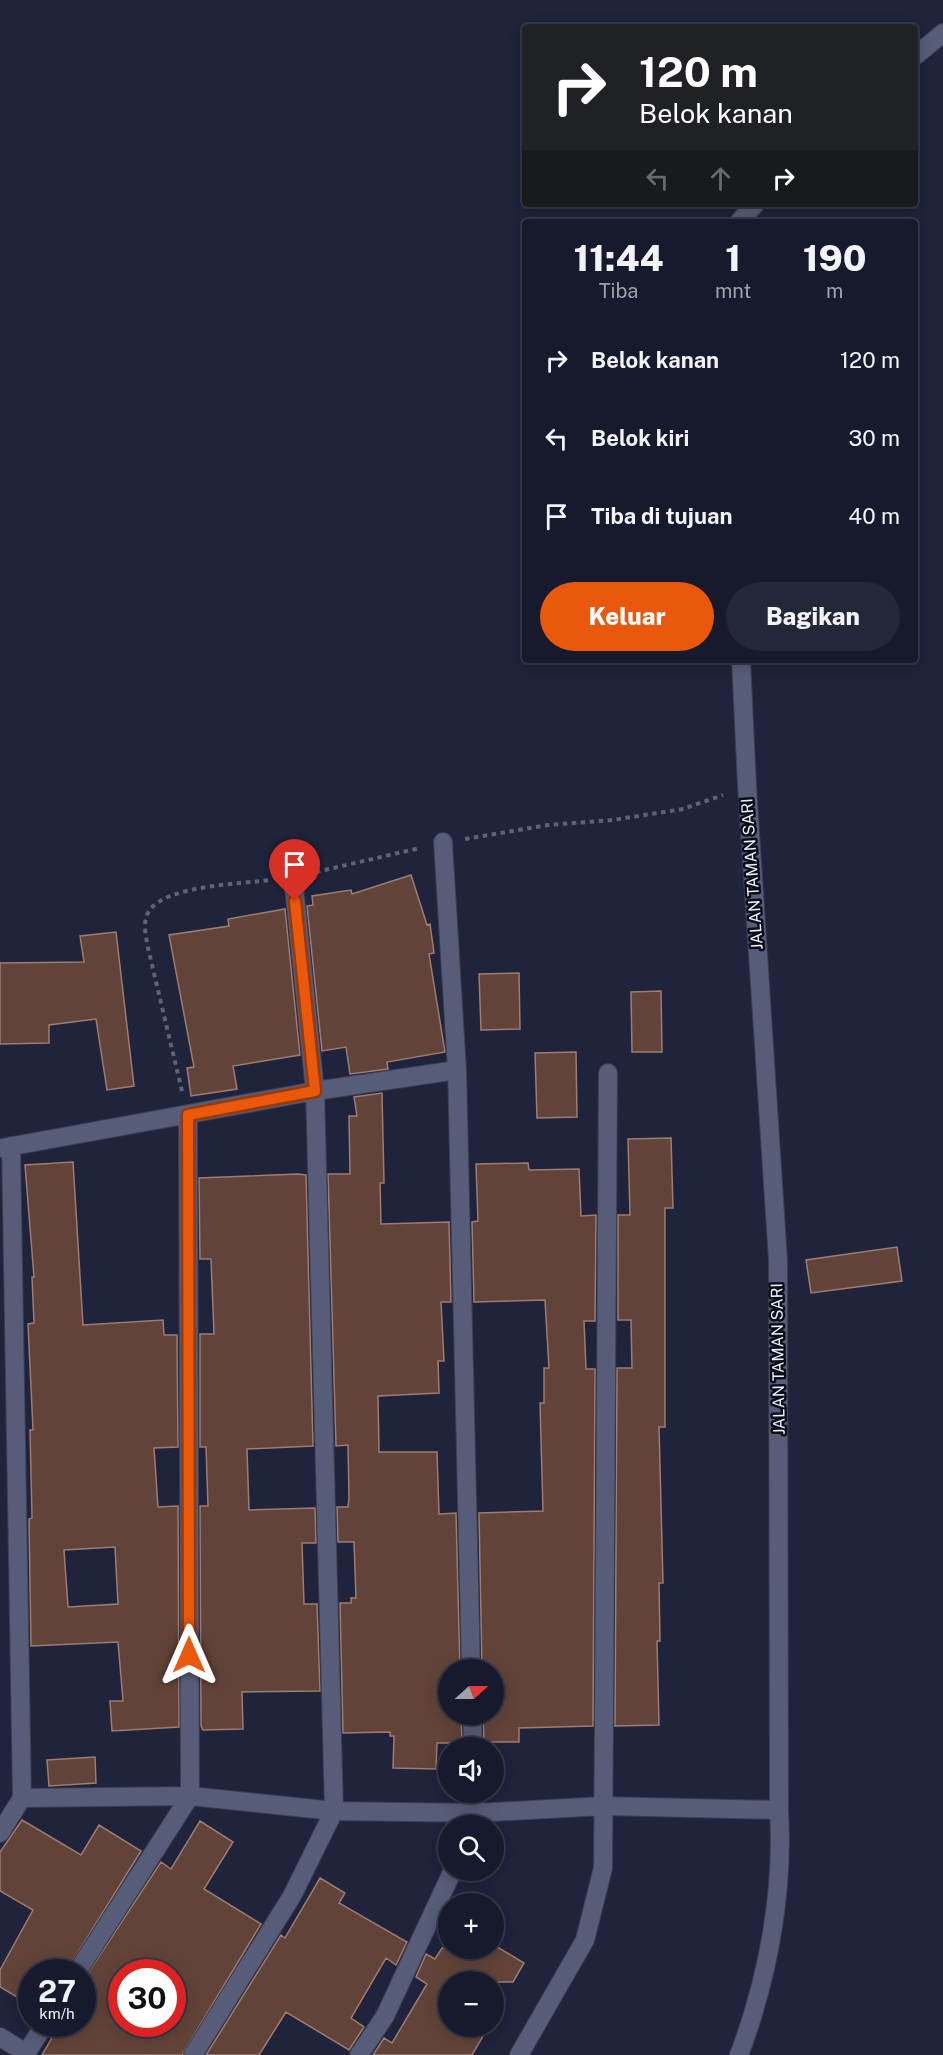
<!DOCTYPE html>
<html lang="id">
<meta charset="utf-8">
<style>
:root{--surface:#171a2c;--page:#242738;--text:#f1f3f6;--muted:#9ea1a9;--line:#363848;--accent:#ea580c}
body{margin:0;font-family:"Public Sans",sans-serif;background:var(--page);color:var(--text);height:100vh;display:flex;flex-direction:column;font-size:22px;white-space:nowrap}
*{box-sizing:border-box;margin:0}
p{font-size:20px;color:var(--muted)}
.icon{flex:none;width:33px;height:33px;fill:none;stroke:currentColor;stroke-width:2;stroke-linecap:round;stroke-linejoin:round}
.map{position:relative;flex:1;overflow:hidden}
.drawer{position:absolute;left:522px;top:219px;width:396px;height:444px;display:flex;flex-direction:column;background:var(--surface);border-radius:6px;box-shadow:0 3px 15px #0003,0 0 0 2px var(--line)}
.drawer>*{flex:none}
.top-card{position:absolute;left:522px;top:24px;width:396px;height:183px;border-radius:6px;box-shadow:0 3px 15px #0003,0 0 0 2px var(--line);background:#202124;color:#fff;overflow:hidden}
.needle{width:39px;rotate:69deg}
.tools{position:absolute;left:438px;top:1659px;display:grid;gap:12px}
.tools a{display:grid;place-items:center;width:66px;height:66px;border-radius:50%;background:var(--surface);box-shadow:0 3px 15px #0003,0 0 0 2px var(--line);font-size:30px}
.speed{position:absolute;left:18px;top:1959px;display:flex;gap:12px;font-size:30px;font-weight:700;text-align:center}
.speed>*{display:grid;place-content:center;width:78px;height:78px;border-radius:50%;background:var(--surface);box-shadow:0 3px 15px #0003,0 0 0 2px var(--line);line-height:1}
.speed small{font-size:15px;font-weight:400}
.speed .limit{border:9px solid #d22;background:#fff;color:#111}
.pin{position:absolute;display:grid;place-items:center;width:51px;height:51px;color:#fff;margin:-62px -26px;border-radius:50% 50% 50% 0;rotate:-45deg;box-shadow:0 0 6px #0007}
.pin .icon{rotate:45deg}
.me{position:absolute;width:66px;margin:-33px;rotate:0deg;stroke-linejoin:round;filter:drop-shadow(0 0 4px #0008)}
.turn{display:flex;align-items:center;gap:21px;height:126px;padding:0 18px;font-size:27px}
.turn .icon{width:78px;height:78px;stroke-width:2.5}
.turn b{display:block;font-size:42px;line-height:51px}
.lanes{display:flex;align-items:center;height:57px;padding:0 18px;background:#0003;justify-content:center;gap:30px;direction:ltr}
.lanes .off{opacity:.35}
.eta{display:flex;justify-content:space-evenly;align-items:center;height:102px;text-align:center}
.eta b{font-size:36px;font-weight:800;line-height:42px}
.action{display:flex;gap:12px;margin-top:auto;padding:12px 18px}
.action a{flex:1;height:69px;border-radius:36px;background:var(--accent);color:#fff;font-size:24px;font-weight:800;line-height:69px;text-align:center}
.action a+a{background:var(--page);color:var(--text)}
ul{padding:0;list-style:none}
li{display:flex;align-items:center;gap:18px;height:78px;padding:0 18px}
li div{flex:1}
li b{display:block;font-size:22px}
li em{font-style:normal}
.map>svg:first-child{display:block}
</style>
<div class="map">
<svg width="943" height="2055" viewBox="0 0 943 2055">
<rect width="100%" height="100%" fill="#1f233b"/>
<!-- building -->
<path fill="#624339" stroke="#9e7c71" stroke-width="1.5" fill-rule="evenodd" d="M 411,875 L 427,925 L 430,924 L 434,953 L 429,954 L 445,1052 L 387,1062 L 388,1069 L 350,1074 L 346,1047 L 322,1051 L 307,906 L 313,905 L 312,896 L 351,890 L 352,894 Z
M 285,909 L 300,1055 L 233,1066 L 237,1089 L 191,1096 L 187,1068 L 194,1067 L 169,935 L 229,926 L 228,919 Z
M 116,932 L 134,1086 L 107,1090 L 96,1019 L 49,1025 L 49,1043 L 0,1044 L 0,963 L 84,962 L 80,936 Z
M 519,973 L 520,1029 L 481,1030 L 479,974 Z
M 661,991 L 662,1052 L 632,1052 L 631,992 Z
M 576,1052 L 577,1117 L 537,1118 L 535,1053 Z
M 382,1093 L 384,1183 L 380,1183 L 381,1224 L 449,1222 L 451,1302 L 441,1302 L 444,1361 L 438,1361 L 439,1393 L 378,1396 L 379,1452 L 437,1452 L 439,1514 L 456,1513 L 460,1670 L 448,1670 L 448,1714 L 461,1714 L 462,1743 L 437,1743 L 436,1769 L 393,1768 L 394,1736 L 390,1736 L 390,1732 L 343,1733 L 340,1603 L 351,1603 L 351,1598 L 356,1598 L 354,1542 L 338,1542 L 337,1507 L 348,1507 L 349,1498 L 348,1445 L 336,1446 L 328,1174 L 350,1174 L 349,1116 L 357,1116 L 354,1097 Z
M 671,1138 L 673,1208 L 665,1208 L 665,1427 L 659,1427 L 663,1583 L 659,1583 L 660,1641 L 657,1641 L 659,1725 L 615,1726 L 617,1368 L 632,1368 L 631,1320 L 618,1320 L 618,1215 L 630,1215 L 628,1139 Z
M 73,1162 L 83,1325 L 163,1320 L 164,1335 L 177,1335 L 178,1447 L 154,1448 L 158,1507 L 178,1506 L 179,1727 L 112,1731 L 110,1701 L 123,1701 L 118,1642 L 31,1646 L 29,1519 L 32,1518 L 30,1430 L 33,1430 L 28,1324 L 34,1323 L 32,1277 L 34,1277 L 25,1165 ZM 115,1547 L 118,1604 L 68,1607 L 64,1550 Z
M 528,1163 L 529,1170 L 579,1169 L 581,1216 L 596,1215 L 595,1321 L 584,1321 L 586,1369 L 595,1369 L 593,1726 L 519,1728 L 519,1742 L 484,1742 L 483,1714 L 494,1714 L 494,1670 L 482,1670 L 479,1513 L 543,1511 L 540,1403 L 544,1403 L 544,1368 L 549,1368 L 545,1300 L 474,1302 L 472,1222 L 478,1221 L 476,1164 Z
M 298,1174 L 306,1175 L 313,1446 L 247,1449 L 249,1510 L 315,1508 L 316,1543 L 302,1543 L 304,1604 L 317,1604 L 320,1691 L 242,1692 L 243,1729 L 203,1730 L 201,1726 L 200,1506 L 208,1506 L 206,1447 L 200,1447 L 200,1334 L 214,1334 L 211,1259 L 200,1259 L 199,1178 Z
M 897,1247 L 902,1281 L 811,1293 L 806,1260 Z
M 95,1757 L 96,1783 L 49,1786 L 47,1760 Z
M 22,1820 L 81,1855 L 99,1825 L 141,1851 L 66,1972 L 32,1972 L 32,2006 L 0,1987 L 0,1970 L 33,1910 L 0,1891 L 0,1852 Z
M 200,1821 L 233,1842 L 204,1889 L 261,1924 L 182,2055 L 42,2055 L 60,2024 L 82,2024 L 82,1982 L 161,1862 L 171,1869 ZM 122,1972 L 172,1972 L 172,2024 L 122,2024 Z
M 320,1878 L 345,1893 L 339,1903 L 407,1942 L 396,1965 L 386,1958 L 351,2018 L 364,2027 L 349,2050 L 286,2012 L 259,2055 L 206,2055 L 281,1935 L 285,1938 Z
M 442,1948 L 499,1948 L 524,1963 L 513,1982 L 448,1982 L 448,2026 L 489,2026 L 472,2055 L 373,2055 L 384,2038 L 392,2043 L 427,1984 L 416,1977 L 426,1954 L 435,1959 Z
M 494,1993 L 505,2000 L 494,2019 Z"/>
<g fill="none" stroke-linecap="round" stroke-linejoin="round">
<defs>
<path id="minor" d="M 443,842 L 457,1070 L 471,1670
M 2,1148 L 315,1091 L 457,1070
M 472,1714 L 473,1748
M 22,1798 L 190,1796 L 334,1811 L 475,1813 L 603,1806 L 779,1810
M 471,1823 L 475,1813 L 474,1792
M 0,1833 L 22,1798 L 11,1146
M 77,1972 L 190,1796 L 188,1115
M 0,2037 L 26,2053
M 25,2055 L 45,2024
M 193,2055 L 292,1896 L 334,1811 L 315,1091 L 293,877
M 359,2055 L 385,2016 L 453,1870
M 519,2055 L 585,1940 L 603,1868 L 608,1073"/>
<path id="tertiary" d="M 915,56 L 943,33
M 739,222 L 755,204
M 739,2055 C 768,1978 784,1892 779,1810 L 778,1260 L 747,786 L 741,660"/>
</defs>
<!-- minor casing -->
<use href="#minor" stroke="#3b3d51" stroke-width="20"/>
<!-- tertiary casing -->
<use href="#tertiary" stroke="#3b3d51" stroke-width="20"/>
<!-- path -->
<path stroke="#5f6377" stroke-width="4" stroke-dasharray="4.5 4.5" stroke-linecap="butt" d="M 465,839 L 548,825 L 613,820 L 683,809 L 723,795
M 316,872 L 420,848
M 182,1091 L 148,948 C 146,937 142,922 149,911 C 166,885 241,884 270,880"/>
<!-- minor -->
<use href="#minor" stroke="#575c79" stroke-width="18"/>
<!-- tertiary -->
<use href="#tertiary" stroke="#575c79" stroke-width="18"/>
</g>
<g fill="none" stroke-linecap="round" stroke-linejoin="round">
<defs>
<path id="route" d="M 189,1655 L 188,1115 L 315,1091 L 295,901"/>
</defs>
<!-- route casing -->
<use href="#route" stroke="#983908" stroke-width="15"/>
<!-- route -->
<use href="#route" stroke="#ea580c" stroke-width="10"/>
</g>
<g text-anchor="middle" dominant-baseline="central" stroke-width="5" stroke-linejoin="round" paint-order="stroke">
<!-- street labels -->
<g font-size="16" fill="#ecf0fd" stroke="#0b0d18">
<text transform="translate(752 874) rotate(-94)">JALAN TAMAN SARI</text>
<text transform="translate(778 1359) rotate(-91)">JALAN TAMAN SARI</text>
</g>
</g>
</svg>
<div class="tools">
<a><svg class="needle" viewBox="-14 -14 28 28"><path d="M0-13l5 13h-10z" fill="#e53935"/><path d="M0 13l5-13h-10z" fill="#9ea1a9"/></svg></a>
<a><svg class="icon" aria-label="sound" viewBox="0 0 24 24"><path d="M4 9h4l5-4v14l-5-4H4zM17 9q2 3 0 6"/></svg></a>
<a><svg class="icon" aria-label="search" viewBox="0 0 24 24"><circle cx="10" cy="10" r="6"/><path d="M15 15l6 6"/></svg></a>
<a>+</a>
<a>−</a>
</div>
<div class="speed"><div>27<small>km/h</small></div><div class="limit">30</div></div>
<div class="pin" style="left:295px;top:901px;background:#d93025"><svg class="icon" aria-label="arrive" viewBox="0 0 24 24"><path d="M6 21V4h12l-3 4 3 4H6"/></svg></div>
<svg class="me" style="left:189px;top:1655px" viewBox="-20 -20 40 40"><path d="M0-17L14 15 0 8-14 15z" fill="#ea580c" stroke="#fff" stroke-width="4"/></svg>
<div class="top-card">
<div class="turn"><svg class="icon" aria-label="right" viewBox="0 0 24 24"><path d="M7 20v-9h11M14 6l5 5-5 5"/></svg><div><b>120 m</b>Belok kanan</div></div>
<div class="lanes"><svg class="icon off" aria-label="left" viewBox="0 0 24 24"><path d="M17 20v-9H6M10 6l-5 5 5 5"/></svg><svg class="icon off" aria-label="ahead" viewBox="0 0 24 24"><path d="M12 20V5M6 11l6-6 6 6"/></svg><svg class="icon" aria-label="right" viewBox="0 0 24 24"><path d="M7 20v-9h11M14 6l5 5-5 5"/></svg></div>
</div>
<section class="drawer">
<div class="eta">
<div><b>11:44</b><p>Tiba</p></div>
<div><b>1</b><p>mnt</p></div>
<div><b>190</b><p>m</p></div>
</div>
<ul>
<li><svg class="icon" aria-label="right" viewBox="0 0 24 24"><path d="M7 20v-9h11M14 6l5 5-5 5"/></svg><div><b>Belok kanan</b></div><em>120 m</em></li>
<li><svg class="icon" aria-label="left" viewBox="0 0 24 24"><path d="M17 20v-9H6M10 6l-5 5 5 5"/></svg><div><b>Belok kiri</b></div><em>30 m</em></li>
<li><svg class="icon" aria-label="arrive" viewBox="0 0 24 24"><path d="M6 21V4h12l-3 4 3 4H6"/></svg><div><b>Tiba di tujuan</b></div><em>40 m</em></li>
</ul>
<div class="action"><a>Keluar</a><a>Bagikan</a></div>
</section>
</div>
